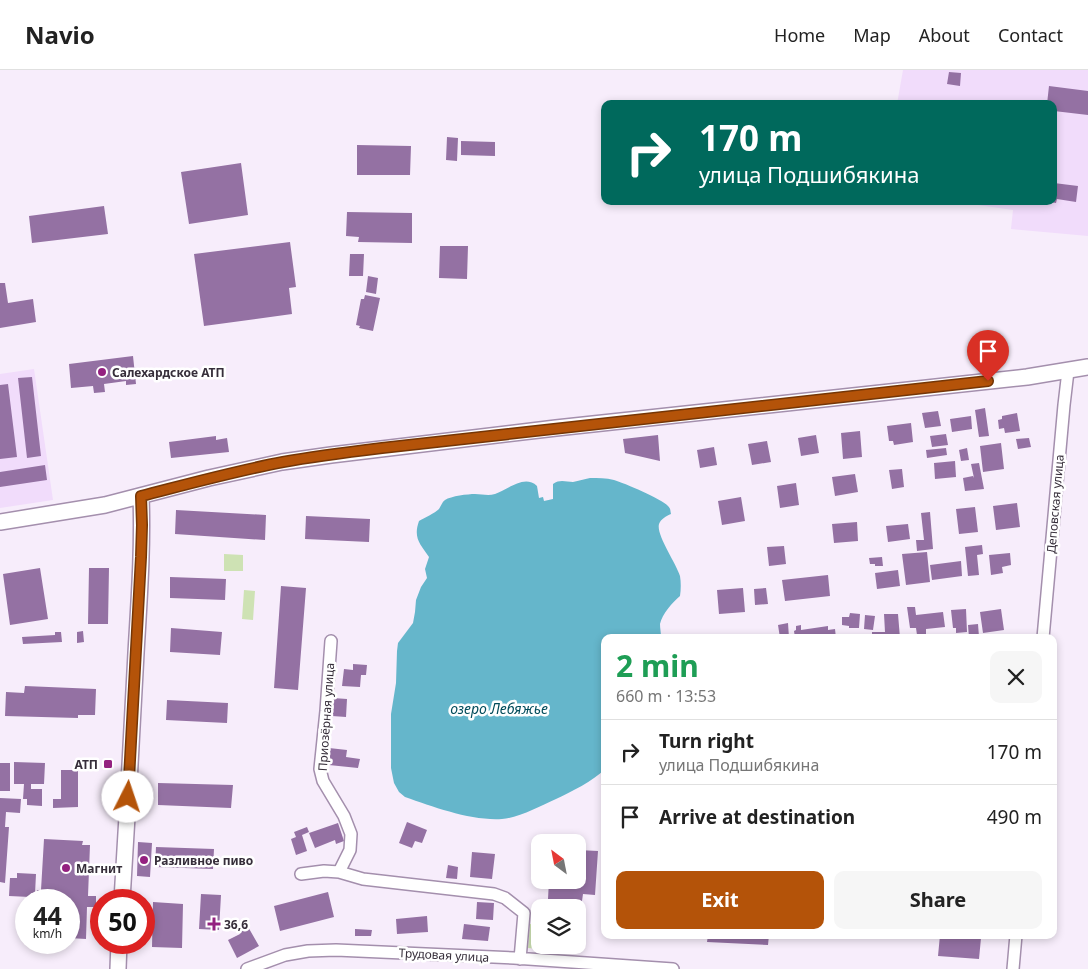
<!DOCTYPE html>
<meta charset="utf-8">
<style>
:root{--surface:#fff;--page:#f6f6f6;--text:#222;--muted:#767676;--line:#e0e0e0;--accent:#b45309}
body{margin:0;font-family:"Noto Sans",sans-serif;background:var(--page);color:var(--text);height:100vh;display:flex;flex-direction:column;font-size:19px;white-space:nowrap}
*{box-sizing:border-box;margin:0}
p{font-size:16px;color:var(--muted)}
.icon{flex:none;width:28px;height:28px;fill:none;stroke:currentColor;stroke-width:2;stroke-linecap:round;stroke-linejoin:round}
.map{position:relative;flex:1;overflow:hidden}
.drawer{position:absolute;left:601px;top:564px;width:456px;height:305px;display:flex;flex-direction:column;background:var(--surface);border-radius:10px;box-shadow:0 2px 8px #0003}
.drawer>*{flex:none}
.top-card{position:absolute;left:601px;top:30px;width:456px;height:105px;border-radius:10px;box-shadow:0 2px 8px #0003;background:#00695c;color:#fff;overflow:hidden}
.needle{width:32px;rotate:328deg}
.buttons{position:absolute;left:531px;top:764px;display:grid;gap:10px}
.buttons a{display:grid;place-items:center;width:55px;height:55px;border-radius:10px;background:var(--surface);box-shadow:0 2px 8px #0003;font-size:25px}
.speed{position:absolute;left:15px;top:819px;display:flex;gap:10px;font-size:25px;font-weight:700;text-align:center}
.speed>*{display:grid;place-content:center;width:65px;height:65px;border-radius:50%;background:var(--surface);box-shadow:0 2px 8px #0003;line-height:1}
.speed small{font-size:12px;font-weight:400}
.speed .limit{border:8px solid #d22;background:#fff;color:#111}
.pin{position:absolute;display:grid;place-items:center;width:42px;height:42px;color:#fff;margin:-51px -21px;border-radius:50% 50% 50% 0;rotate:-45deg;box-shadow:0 0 5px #0007}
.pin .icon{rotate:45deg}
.me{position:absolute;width:55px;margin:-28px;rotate:4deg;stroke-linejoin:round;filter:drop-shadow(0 0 4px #0008)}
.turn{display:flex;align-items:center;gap:18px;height:105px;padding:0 15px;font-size:22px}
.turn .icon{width:65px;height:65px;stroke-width:2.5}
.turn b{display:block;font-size:35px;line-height:42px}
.round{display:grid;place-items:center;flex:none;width:52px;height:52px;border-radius:10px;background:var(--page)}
.summary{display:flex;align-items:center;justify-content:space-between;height:85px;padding:0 15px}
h1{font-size:30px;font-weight:700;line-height:38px;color:#1e9e55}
.cta{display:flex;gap:10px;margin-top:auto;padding:10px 15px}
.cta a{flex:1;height:58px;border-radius:10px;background:var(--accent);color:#fff;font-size:20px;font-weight:700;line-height:58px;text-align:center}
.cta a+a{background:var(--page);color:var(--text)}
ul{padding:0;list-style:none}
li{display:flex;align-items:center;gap:15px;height:65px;padding:0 15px;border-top:1px solid var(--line)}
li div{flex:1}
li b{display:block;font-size:19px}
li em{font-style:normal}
header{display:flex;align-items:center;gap:30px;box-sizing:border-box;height:70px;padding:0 25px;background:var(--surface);border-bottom:1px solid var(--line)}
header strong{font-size:24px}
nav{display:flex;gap:28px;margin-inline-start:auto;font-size:18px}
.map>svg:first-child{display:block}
</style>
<header>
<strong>Navio</strong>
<nav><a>Home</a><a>Map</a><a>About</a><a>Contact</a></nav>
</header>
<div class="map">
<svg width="1088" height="899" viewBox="0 0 1088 899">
<rect width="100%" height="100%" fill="#f7edfb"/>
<!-- built -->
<path fill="#f1dcfb" d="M 903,0 L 1088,0 L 1088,166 L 1011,159 L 1013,140 L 950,131 L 1054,131 L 1054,34 L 897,34 Z
M 34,299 L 53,430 L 0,438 L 0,304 Z"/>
<!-- green -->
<path fill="#cee2b4" d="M 224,484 L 243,485 L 243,501 L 224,501 Z
M 244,520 L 255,521 L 253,550 L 242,549 Z
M 530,854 L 540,855 L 540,875 L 545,875 L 540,879 L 528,878 Z"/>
<!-- water -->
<path fill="#65b6cb" d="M 590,408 C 598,408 606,408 614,410 C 624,413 662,429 668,436 C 671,439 670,440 671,444 C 666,446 661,449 659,454 C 656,465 676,493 680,506 C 681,512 681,519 680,526 C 673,532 662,544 660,554 C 660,558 661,563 661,567 L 605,568 L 605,699 C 593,711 571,722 556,729 C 540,736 519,748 502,749 C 471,751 434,737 405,727 L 399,722 L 394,713 L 391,698 L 391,644 L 396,613 L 397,581 L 398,573 L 413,553 L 415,542 L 416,530 L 421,517 L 427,508 L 425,499 L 429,487 C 420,474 413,468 419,451 C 424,448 435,443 439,439 C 441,436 442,432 445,430 C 451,426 468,424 475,424 C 482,424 488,426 495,424 C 508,420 524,404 537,416 L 539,428 L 543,427 L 544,431 L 553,429 L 553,414 C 560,409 566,412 573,412 C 579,411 584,409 590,408 Z"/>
<!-- building -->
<path fill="#9471a3" d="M 949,2 L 961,3 L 960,16 L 947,14 Z
M 1049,16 L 1088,21 L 1088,45 L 1054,41 L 1054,34 L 1047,34 Z
M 447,67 L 458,68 L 457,91 L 446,90 Z
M 461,71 L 495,72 L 495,86 L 461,85 Z
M 357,75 L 411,76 L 410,105 L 357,105 Z
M 241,93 L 248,145 L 189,154 L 181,102 Z
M 1054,113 L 1078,116 L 1076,132 L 1057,129 L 1056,133 L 1050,132 L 1050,131 L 1054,131 Z
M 104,136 L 108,164 L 32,173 L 29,146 Z
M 347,142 L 412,143 L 412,173 L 358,172 L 359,167 L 346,166 Z
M 290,172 L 296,217 L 289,218 L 292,244 L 204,256 L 194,184 Z
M 440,176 L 468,176 L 467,209 L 439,208 Z
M 350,184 L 364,184 L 363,206 L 349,206 Z
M 368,206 L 378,208 L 376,224 L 366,222 Z
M 0,213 L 5,213 L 8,233 L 33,229 L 36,252 L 0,258 Z
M 365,225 L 380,228 L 373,261 L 359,258 L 360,256 L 356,255 L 361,229 L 364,229 Z
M 133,286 L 136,314 L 126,315 L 126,311 L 104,314 L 105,322 L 94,323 L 93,316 L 71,318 L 69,294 Z
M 32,307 L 41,386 L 27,388 L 18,308 Z
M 8,314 L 17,387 L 0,389 L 0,315 Z
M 985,338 L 989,366 L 979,367 L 975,340 Z
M 938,341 L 941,356 L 925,358 L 922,343 Z
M 1017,343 L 1020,361 L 1005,363 L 1004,358 L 999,359 L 998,350 L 1002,349 L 1002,346 Z
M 971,346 L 972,359 L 952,362 L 950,349 Z
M 911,353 L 913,372 L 894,375 L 893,371 L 889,371 L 887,356 Z
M 860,361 L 862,387 L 843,389 L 841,363 Z
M 946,364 L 948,375 L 932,377 L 930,366 Z
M 658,365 L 660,391 L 625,383 L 623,369 Z
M 816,365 L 819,383 L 801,386 L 798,368 Z
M 216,366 L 216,370 L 227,368 L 229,382 L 171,388 L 169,372 Z
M 1029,368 L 1031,377 L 1018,379 L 1016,369 Z
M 767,371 L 771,392 L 752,395 L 748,374 Z
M 1001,373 L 1004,399 L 983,402 L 980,376 Z
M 714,377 L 717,395 L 700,398 L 697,380 Z
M 946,378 L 947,385 L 927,388 L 926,380 Z
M 967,378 L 969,390 L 961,391 L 959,380 Z
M 955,391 L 956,407 L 935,409 L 934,393 Z
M 979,393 L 984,419 L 965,421 L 963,408 L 973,406 L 974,408 L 971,394 Z
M 45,395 L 47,410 L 0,417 L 0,402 Z
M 902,399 L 904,417 L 892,419 L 889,400 Z
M 855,404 L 858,422 L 835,426 L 832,407 Z
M 796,413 L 799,435 L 780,438 L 777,416 Z
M 741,427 L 745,451 L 722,455 L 718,431 Z
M 1017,433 L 1020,457 L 996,460 L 993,436 Z
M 975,437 L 978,462 L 959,464 L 956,439 Z
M 176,440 L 266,445 L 265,470 L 175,464 Z
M 930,442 L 933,479 L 917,481 L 916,470 L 924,470 L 921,443 Z
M 306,446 L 370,449 L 369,472 L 305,469 Z
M 857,452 L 858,471 L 834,473 L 832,454 Z
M 908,454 L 910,469 L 888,472 L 886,456 Z
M 982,475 L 983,484 L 977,485 L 979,505 L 968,506 L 965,477 Z
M 784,476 L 786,494 L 769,496 L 767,477 Z
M 927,482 L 930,512 L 906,515 L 902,484 Z
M 1010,483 L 1011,495 L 1002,497 L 1003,503 L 991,505 L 989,485 Z
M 882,487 L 883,496 L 875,496 L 875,494 L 870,494 L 869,488 Z
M 961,491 L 962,506 L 932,510 L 930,495 Z
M 40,498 L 48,549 L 10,555 L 3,504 Z
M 89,498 L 109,498 L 108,554 L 88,554 Z
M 898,500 L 900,516 L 877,519 L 875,503 Z
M 828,505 L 830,526 L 785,531 L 782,510 Z
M 170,507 L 226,509 L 225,530 L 170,528 Z
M 281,516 L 306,518 L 298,620 L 274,618 Z
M 743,518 L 745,542 L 719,544 L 717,520 Z
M 766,518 L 768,534 L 755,535 L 754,519 Z
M 907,537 L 915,537 L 916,545 L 943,542 L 945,557 L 926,559 L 926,564 L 917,565 L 916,558 L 910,558 Z
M 966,539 L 967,562 L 956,563 L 956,558 L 953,558 L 951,540 Z
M 1001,539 L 1004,560 L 983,563 L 980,542 Z
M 850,543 L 860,544 L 859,558 L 849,558 L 849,556 L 842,555 L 842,547 L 849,547 Z
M 884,544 L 898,544 L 900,568 L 872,568 L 872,562 L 885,562 Z
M 865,545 L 875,546 L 873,560 L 864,559 Z
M 788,553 L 789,568 L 780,568 L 778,555 Z
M 978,554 L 979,567 L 969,568 L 968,555 Z
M 801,555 L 801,560 L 828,556 L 828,560 L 835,559 L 836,568 L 795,568 L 794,561 L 796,560 L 796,556 Z
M 171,558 L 222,562 L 220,585 L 170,582 Z
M 83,561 L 84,572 L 77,573 L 77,562 Z
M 55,562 L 61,562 L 62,572 L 23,574 L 22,567 L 55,565 Z
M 765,564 L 766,568 L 747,568 L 747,566 Z
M 353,594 L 367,595 L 366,605 L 361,605 L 360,617 L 342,616 L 344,599 L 353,600 Z
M 25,616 L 96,619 L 95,645 L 78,645 L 78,648 L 5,646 L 6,622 L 24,623 Z
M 333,628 L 347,629 L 346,647 L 332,646 Z
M 167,630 L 228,633 L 227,653 L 166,650 Z
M 329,678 L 347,680 L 346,687 L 360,689 L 358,698 L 329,695 L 330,686 L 328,686 Z
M 14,692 L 45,693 L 44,714 L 31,714 L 31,719 L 42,719 L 42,736 L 27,735 L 27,729 L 23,729 L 24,714 L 14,714 Z
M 0,693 L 10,693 L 10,721 L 0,721 Z
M 61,700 L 78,700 L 78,737 L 53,738 L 53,729 L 61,729 Z
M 158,713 L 233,715 L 231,738 L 158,735 Z
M 0,728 L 21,729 L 20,743 L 6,742 L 5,757 L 9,757 L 5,813 L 0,812 Z
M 407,752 L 427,760 L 422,773 L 415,771 L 412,778 L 399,773 Z
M 338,753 L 344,771 L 336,774 L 335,770 L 315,778 L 309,763 Z
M 307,757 L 309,762 L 302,765 L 307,781 L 296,785 L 291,769 L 296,767 L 294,762 Z
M 44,769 L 83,771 L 82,775 L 90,775 L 88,826 L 96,826 L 96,837 L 87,837 L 86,869 L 69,868 L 69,830 L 36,830 L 37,820 L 41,820 Z
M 138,772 L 152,773 L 150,807 L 137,806 Z
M 156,777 L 214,779 L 213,799 L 155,797 Z
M 578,780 L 598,781 L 595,825 L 583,824 L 582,831 L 548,829 L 549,810 L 578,810 Z
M 472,782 L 495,784 L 492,809 L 470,807 Z
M 448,795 L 458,797 L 457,809 L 446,808 Z
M 17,803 L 36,804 L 35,824 L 31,823 L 30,827 L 9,826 L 10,808 L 17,808 Z
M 328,822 L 334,847 L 280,861 L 274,836 Z
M 201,824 L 221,825 L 219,860 L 199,859 Z
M 153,832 L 183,834 L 182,878 L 152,877 Z
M 477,832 L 494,833 L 493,850 L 476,849 Z
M 427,846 L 428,862 L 397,864 L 396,849 Z
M 464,854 L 490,857 L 488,871 L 462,869 Z
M 247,855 L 259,876 L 237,888 L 228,870 L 240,864 L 238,859 Z
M 355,859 L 372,860 L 371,866 L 355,866 Z
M 708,865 L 769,865 L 768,875 L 707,872 Z
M 940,865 L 981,868 L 979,889 L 938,886 Z"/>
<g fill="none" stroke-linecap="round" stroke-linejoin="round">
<defs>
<path id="minor" d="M 1043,568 L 1064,335 L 1068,301
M 331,571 L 326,641 L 320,699 L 323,711 L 344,746 L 351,764 L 350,780 L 339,802
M 301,804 L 324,801 L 339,802 L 363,809 L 494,824 L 505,828 L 524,843 L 520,889
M 247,899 L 285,885 L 308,881 L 336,880 L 514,888 L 673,899
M 1013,899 L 1016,865"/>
<path id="major" d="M 0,452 L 105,435 L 209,408 L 282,392 L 331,385 L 556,358 L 1027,307 L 1088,297
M 122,830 C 127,748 132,665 136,583 C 139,531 143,479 141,426
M 118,899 L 119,872"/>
</defs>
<!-- minor casing -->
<use href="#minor" stroke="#a48fad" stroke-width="14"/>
<!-- major casing -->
<use href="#major" stroke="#a48fad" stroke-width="18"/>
<!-- minor -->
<use href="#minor" stroke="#fff" stroke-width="11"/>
<!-- major -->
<use href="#major" stroke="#fff" stroke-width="15"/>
</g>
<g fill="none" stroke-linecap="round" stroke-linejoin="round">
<defs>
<path id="route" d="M 128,727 L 141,487 L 142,455 L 141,426 C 188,414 235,401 283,392 C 316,386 349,382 382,378 L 988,311"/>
</defs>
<!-- route casing -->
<use href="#route" stroke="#753606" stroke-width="12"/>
<!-- route -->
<use href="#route" stroke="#b45309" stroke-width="9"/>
</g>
<!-- markers -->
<g fill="#942180" stroke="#fff" stroke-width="2">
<circle cx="102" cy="302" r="5"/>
<rect x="103" y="689" width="10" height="10" rx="2.5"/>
<circle cx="144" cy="790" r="5"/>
<circle cx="66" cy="798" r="5"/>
<path d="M211.5 846.5h5v5h5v5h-5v5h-5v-5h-5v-5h5z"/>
</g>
<g text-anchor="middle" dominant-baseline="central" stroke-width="5" stroke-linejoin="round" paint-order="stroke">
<!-- poi labels -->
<g font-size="12" font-weight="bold" fill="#362e3a" stroke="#fff" text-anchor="start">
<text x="112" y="302">Салехардское АТП</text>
<text x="98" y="694" text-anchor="end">АТП</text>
<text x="154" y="790">Разливное пиво</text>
<text x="76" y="798">Магнит</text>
<text x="224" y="854">36,6</text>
</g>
<!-- street labels -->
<g font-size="12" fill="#362e3a" stroke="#fff">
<text transform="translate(1055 434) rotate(-85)">Деповская улица</text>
<text transform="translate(326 647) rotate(-86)">Приозёрная улица</text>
<text transform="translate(444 885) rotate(3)">Трудовая улица</text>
</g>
<!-- water labels -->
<g font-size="14" font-style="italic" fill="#004b5a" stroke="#fff">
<text x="499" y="638">озеро Лебяжье</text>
</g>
</g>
</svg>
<div class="buttons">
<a><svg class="needle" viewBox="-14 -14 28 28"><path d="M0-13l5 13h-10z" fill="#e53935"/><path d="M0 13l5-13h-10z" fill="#767676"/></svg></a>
<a><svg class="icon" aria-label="layers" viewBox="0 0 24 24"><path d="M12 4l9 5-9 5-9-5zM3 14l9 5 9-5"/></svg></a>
</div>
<div class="speed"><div>44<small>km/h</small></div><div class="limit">50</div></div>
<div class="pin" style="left:988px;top:311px;background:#d93025"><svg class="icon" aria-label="arrive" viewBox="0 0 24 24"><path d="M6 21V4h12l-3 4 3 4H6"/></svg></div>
<svg class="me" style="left:128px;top:727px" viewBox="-20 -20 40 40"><circle r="19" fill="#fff"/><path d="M0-13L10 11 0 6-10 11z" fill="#b45309"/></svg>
<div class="top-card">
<div class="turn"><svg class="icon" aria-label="right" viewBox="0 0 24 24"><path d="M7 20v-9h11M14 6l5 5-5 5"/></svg><div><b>170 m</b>улица Подшибякина</div></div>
</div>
<section class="drawer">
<div class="summary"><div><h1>2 min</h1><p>660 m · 13:53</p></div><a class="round"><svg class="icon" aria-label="close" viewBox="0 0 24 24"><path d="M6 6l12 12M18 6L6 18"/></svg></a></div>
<ul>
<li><svg class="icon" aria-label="right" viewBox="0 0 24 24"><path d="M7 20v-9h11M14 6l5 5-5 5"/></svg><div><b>Turn right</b><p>улица Подшибякина</p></div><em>170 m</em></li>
<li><svg class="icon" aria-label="arrive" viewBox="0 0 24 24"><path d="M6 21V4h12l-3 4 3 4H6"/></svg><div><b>Arrive at destination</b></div><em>490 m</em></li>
</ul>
<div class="cta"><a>Exit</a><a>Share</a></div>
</section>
</div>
